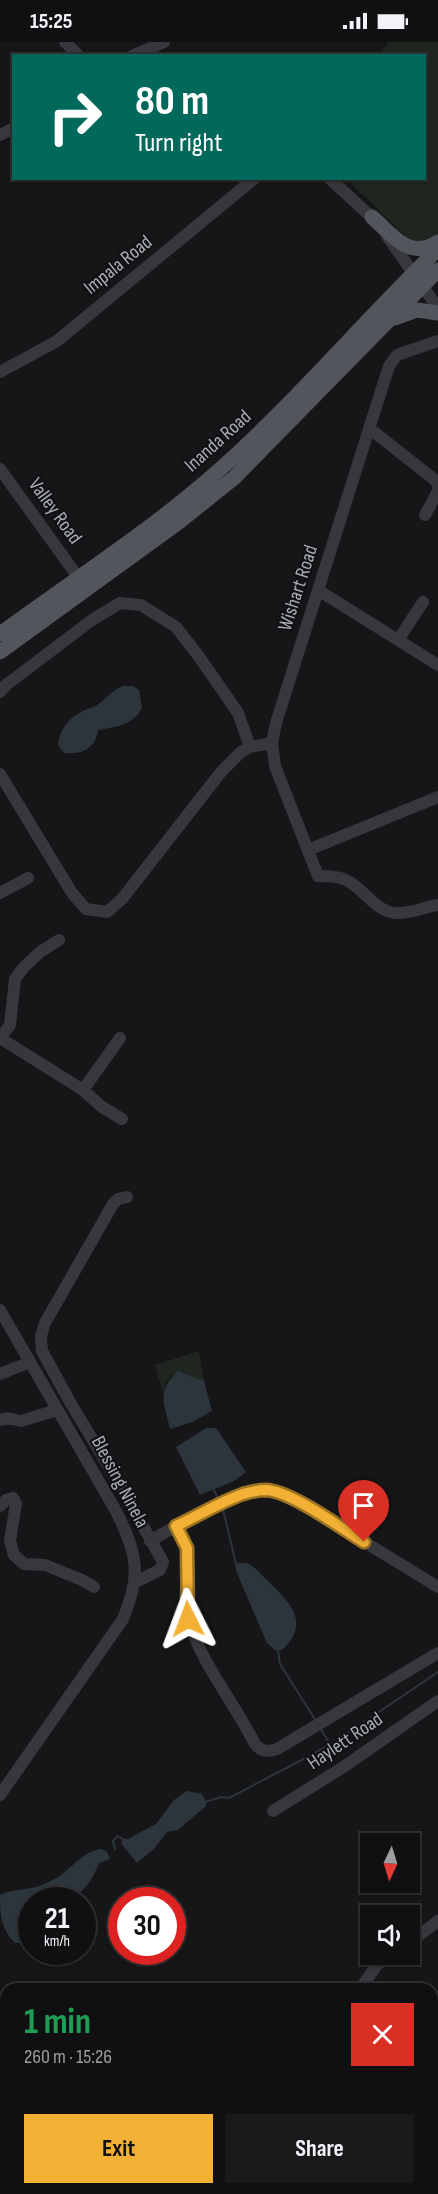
<!DOCTYPE html>
<meta charset="utf-8">
<style>
:root{--surface:#101012;--page:#19191b;--text:#f1f3f6;--muted:#9c9d9f;--line:#303032;--accent:#f2b134}
body{margin:0;font-family:"Sofia Sans Condensed",sans-serif;background:var(--page);color:var(--text);height:100vh;display:flex;flex-direction:column;font-size:22px;white-space:nowrap}
*{box-sizing:border-box;margin:0}
p{font-size:20px;color:var(--muted)}
.icon{flex:none;width:33px;height:33px;fill:none;stroke:currentColor;stroke-width:2;stroke-linecap:round;stroke-linejoin:round}
.map{position:relative;flex:1;overflow:hidden}
.panel{position:absolute;left:0px;top:1941px;width:438px;height:212px;display:flex;flex-direction:column;background:var(--surface);border-radius:18px 18px 0 0;box-shadow:0 2px 4px #0004,0 0 0 2px var(--line)}
.panel>*{flex:none}
.banner{position:absolute;left:12px;top:12px;width:414px;height:126px;border-radius:0px;box-shadow:0 2px 4px #0004,0 0 0 2px var(--line);background:#00695c;color:#fff;overflow:hidden}
.needle{width:39px;rotate:184deg}
.controls{position:absolute;left:360px;top:1791px;display:grid;gap:12px}
.controls a{display:grid;place-items:center;width:60px;height:60px;border-radius:0px;background:var(--surface);box-shadow:0 2px 4px #0004,0 0 0 2px var(--line);font-size:30px}
.speed{position:absolute;left:18px;top:1845px;display:flex;gap:12px;font-size:30px;font-weight:700;text-align:center}
.speed>*{display:grid;place-content:center;width:78px;height:78px;border-radius:50%;background:var(--surface);box-shadow:0 2px 4px #0004,0 0 0 2px var(--line);line-height:1}
.speed small{font-size:15px;font-weight:400}
.speed .limit{border:9px solid #d22;background:#fff;color:#111}
.pin{position:absolute;display:grid;place-items:center;width:51px;height:51px;color:#fff;margin:-62px -26px;border-radius:50% 50% 50% 0;rotate:-45deg;box-shadow:0 0 6px #0007}
.pin .icon{rotate:45deg}
.me{position:absolute;width:66px;margin:-33px;rotate:357deg;stroke-linejoin:round;filter:drop-shadow(0 0 4px #0008)}
.turn{display:flex;align-items:center;gap:21px;height:126px;padding:0 24px;font-size:27px}
.turn .icon{width:78px;height:78px;stroke-width:2.5}
.turn b{display:block;font-size:42px;line-height:51px}
.round{display:grid;place-items:center;flex:none;width:63px;height:63px;border-radius:0px;background:var(--page)}
.head{display:flex;align-items:center;justify-content:space-between;height:102px;padding:0 24px}
h1{font-size:36px;font-weight:700;line-height:45px;color:#1e9e55}
.button{display:flex;gap:12px;margin-top:auto;padding:12px 24px}
.button a{flex:1;height:69px;border-radius:0px;background:var(--accent);color:#111;font-size:24px;font-weight:700;line-height:69px;text-align:center}
.button a+a{background:var(--page);color:var(--text)}
.status{display:flex;justify-content:space-between;align-items:center;height:42px;padding:0 30px;background:var(--surface);direction:ltr}
.status svg{height:16px;fill:currentColor}
.map>svg:first-child{display:block}
</style>
<div class="status"><b>15:25</b><svg viewBox="0 0 49 12"><path d="M0 12V9h3v3zM5 12V6h3v6zM10 12V3h3v9zM15 12V0h3v12zM26 1h20v11H26zM47 4h2v5h-2z"/></svg></div>
<div class="map">
<svg width="438" height="2152" viewBox="0 0 438 2152">
<rect width="100%" height="100%" fill="#161618"/>
<!-- green -->
<path fill="#1e261f" d="M 389,0 L 438,0 L 438,192 L 425,200 L 411,199 L 346,137 L 424,136 L 424,14 L 378,13 Z
M 199,1309 L 204,1339 L 178,1329 L 166,1339 L 163,1351 L 155,1323 Z"/>
<!-- water -->
<path fill="#2c353c" d="M 123,644 L 133,644 L 139,648 L 142,666 C 133,683 116,685 98,688 C 96,706 82,713 64,711 L 58,703 C 60,685 71,674 87,667 C 88,667 95,664 96,664 C 106,657 111,649 123,644 Z
M 178,1329 L 204,1339 L 212,1369 L 192,1380 L 170,1387 C 164,1360 156,1349 178,1329 Z
M 206,1386 L 216,1386 L 246,1430 L 234,1439 L 200,1453 L 176,1405 Z
M 235,1521 C 240,1522 244,1520 249,1522 C 256,1526 264,1536 270,1541 C 292,1562 310,1582 282,1608 L 275,1608 L 267,1601 L 236,1529 Z
M 187,1749 L 202,1752 L 206,1759 L 206,1764 L 178,1788 L 167,1790 L 154,1807 L 137,1821 L 121,1801 L 123,1797 L 128,1797 L 156,1782 L 174,1758 Z
M 101,1807 L 107,1810 L 110,1817 L 99,1821 C 84,1859 69,1858 32,1858 L 31,1895 L 28,1901 L 15,1901 C 1,1887 0,1872 0,1853 C 12,1847 24,1848 36,1845 C 43,1843 52,1838 58,1835 C 72,1826 83,1809 101,1807 Z"/>
<g fill="none" stroke-linecap="round" stroke-linejoin="round">
<!-- stream -->
<path stroke="#2c353c" stroke-width="2" d="M 214,1448 L 219,1459
M 223,1467 L 236,1522
M 278,1608 L 280,1622 L 316,1679
M 320,1686 L 330,1702
M 205,1760 L 221,1755 L 229,1756 L 330,1703 L 438,1630
M 115,1807 L 113,1799 L 118,1794 L 123,1797"/>
<!-- minor -->
<path stroke="#37383d" stroke-width="12" d="M 65,0 L 79,14
M 132,14 L 164,0
M 0,93 L 14,86
M 329,136 L 377,180
M 387,194 L 438,266
M 438,299 L 397,313 L 389,324 L 276,681 L 272,701 L 275,724 L 318,834 C 327,834 338,834 346,838 C 364,846 375,870 396,871 C 410,872 425,865 438,863
M 0,330 L 57,299 L 255,136
M 369,386 L 435,438 L 438,443
M 0,427 L 78,535
M 425,473 L 438,449
M 318,548 L 438,623
M 398,598 L 423,560
M 0,650 L 6,643 L 92,578 L 120,561 L 141,563 L 176,585 L 200,616 L 238,671 L 250,705
M 0,732 L 72,851 L 86,867 L 107,870 L 122,857 L 221,730 L 241,710 L 250,705 L 272,701
M 308,808 L 438,755
M 0,851 L 28,836
M 0,996 L 83,1048 L 102,1065 L 122,1077
M 0,996 L 10,983 L 15,937 L 23,926 L 40,910 L 59,898
M 83,1048 L 120,996
M 127,1155 L 118,1157 L 113,1162 L 45,1281 L 41,1294 L 42,1309 L 70,1360 L 124,1450 L 163,1520 L 160,1528 L 135,1540
M 0,1268 L 116,1469 C 137,1511 142,1532 123,1577 L 0,1753
M 0,1332 L 30,1320
M 0,1378 L 7,1376 L 21,1379 L 57,1368
M 0,1464 L 6,1458 L 13,1456 L 16,1462 L 10,1499 L 14,1513 L 24,1522 L 45,1523 L 82,1538 L 94,1545
M 150,1499 L 176,1484
M 438,1545 L 309,1466 L 278,1450 L 266,1448 L 243,1452 L 176,1484 C 180,1491 186,1500 187,1509 C 189,1531 181,1556 188,1577 C 202,1623 234,1660 255,1702 C 261,1710 268,1710 277,1707 L 438,1611
M 273,1769 L 345,1724 L 438,1659
M 410,1900 L 438,1879
M 360,1947 L 377,1923 L 390,1912"/>
<!-- major -->
<path stroke="#53555c" stroke-width="15" d="M 372,175 C 393,193 409,219 438,200
M 395,276 L 417,268 L 438,271
M 0,592 C 72,539 149,490 216,431 C 295,361 363,280 438,207
M 0,610 L 179,480 L 234,436 L 438,228"/>
</g>
<g fill="none" stroke-linecap="round" stroke-linejoin="round">
<defs>
<path id="route" d="M 188,1577 L 187,1506 L 176,1484 C 198,1474 220,1460 243,1452 C 250,1450 259,1448 266,1448 C 291,1449 341,1486 364,1500"/>
</defs>
<!-- route casing -->
<use href="#route" stroke="#9d7322" stroke-width="15"/>
<!-- route -->
<use href="#route" stroke="#f2b134" stroke-width="10"/>
</g>
<g text-anchor="middle" dominant-baseline="central" stroke-width="4.5" stroke-linejoin="round" paint-order="stroke">
<!-- street labels -->
<g font-size="20" fill="#a8adb8" stroke="#111113">
<text transform="translate(118 223) rotate(-39)">Impala Road</text>
<text transform="translate(218 399) rotate(-42)">Inanda Road</text>
<text transform="translate(55 469) rotate(54)">Valley Road</text>
<text transform="translate(298 546) rotate(-72)">Wishart Road</text>
<text transform="translate(120 1440) rotate(62)">Blessing Ninela</text>
<text transform="translate(345 1699) rotate(-34)">Haylett Road</text>
</g>
</g>
</svg>
<div class="controls">
<a><svg class="needle" viewBox="-14 -14 28 28"><path d="M0-13l5 13h-10z" fill="#e53935"/><path d="M0 13l5-13h-10z" fill="#9c9d9f"/></svg></a>
<a><svg class="icon" aria-label="sound" viewBox="0 0 24 24"><path d="M4 9h4l5-4v14l-5-4H4zM17 9q2 3 0 6"/></svg></a>
</div>
<div class="speed"><div>21<small>km/h</small></div><div class="limit">30</div></div>
<div class="pin" style="left:364px;top:1500px;background:#d93025"><svg class="icon" aria-label="arrive" viewBox="0 0 24 24"><path d="M6 21V4h12l-3 4 3 4H6"/></svg></div>
<svg class="me" style="left:188px;top:1577px" viewBox="-20 -20 40 40"><path d="M0-17L14 15 0 8-14 15z" fill="#f2b134" stroke="#fff" stroke-width="4"/></svg>
<div class="banner">
<div class="turn"><svg class="icon" aria-label="right" viewBox="0 0 24 24"><path d="M7 20v-9h11M14 6l5 5-5 5"/></svg><div><b>80 m</b>Turn right</div></div>
</div>
<section class="panel">
<div class="head"><div><h1>1 min</h1><p>260 m · 15:26</p></div><a class="round" style="background:#d93025;color:#fff"><svg class="icon" aria-label="close" viewBox="0 0 24 24"><path d="M6 6l12 12M18 6L6 18"/></svg></a></div>
<div class="button"><a>Exit</a><a>Share</a></div>
</section>
</div>
